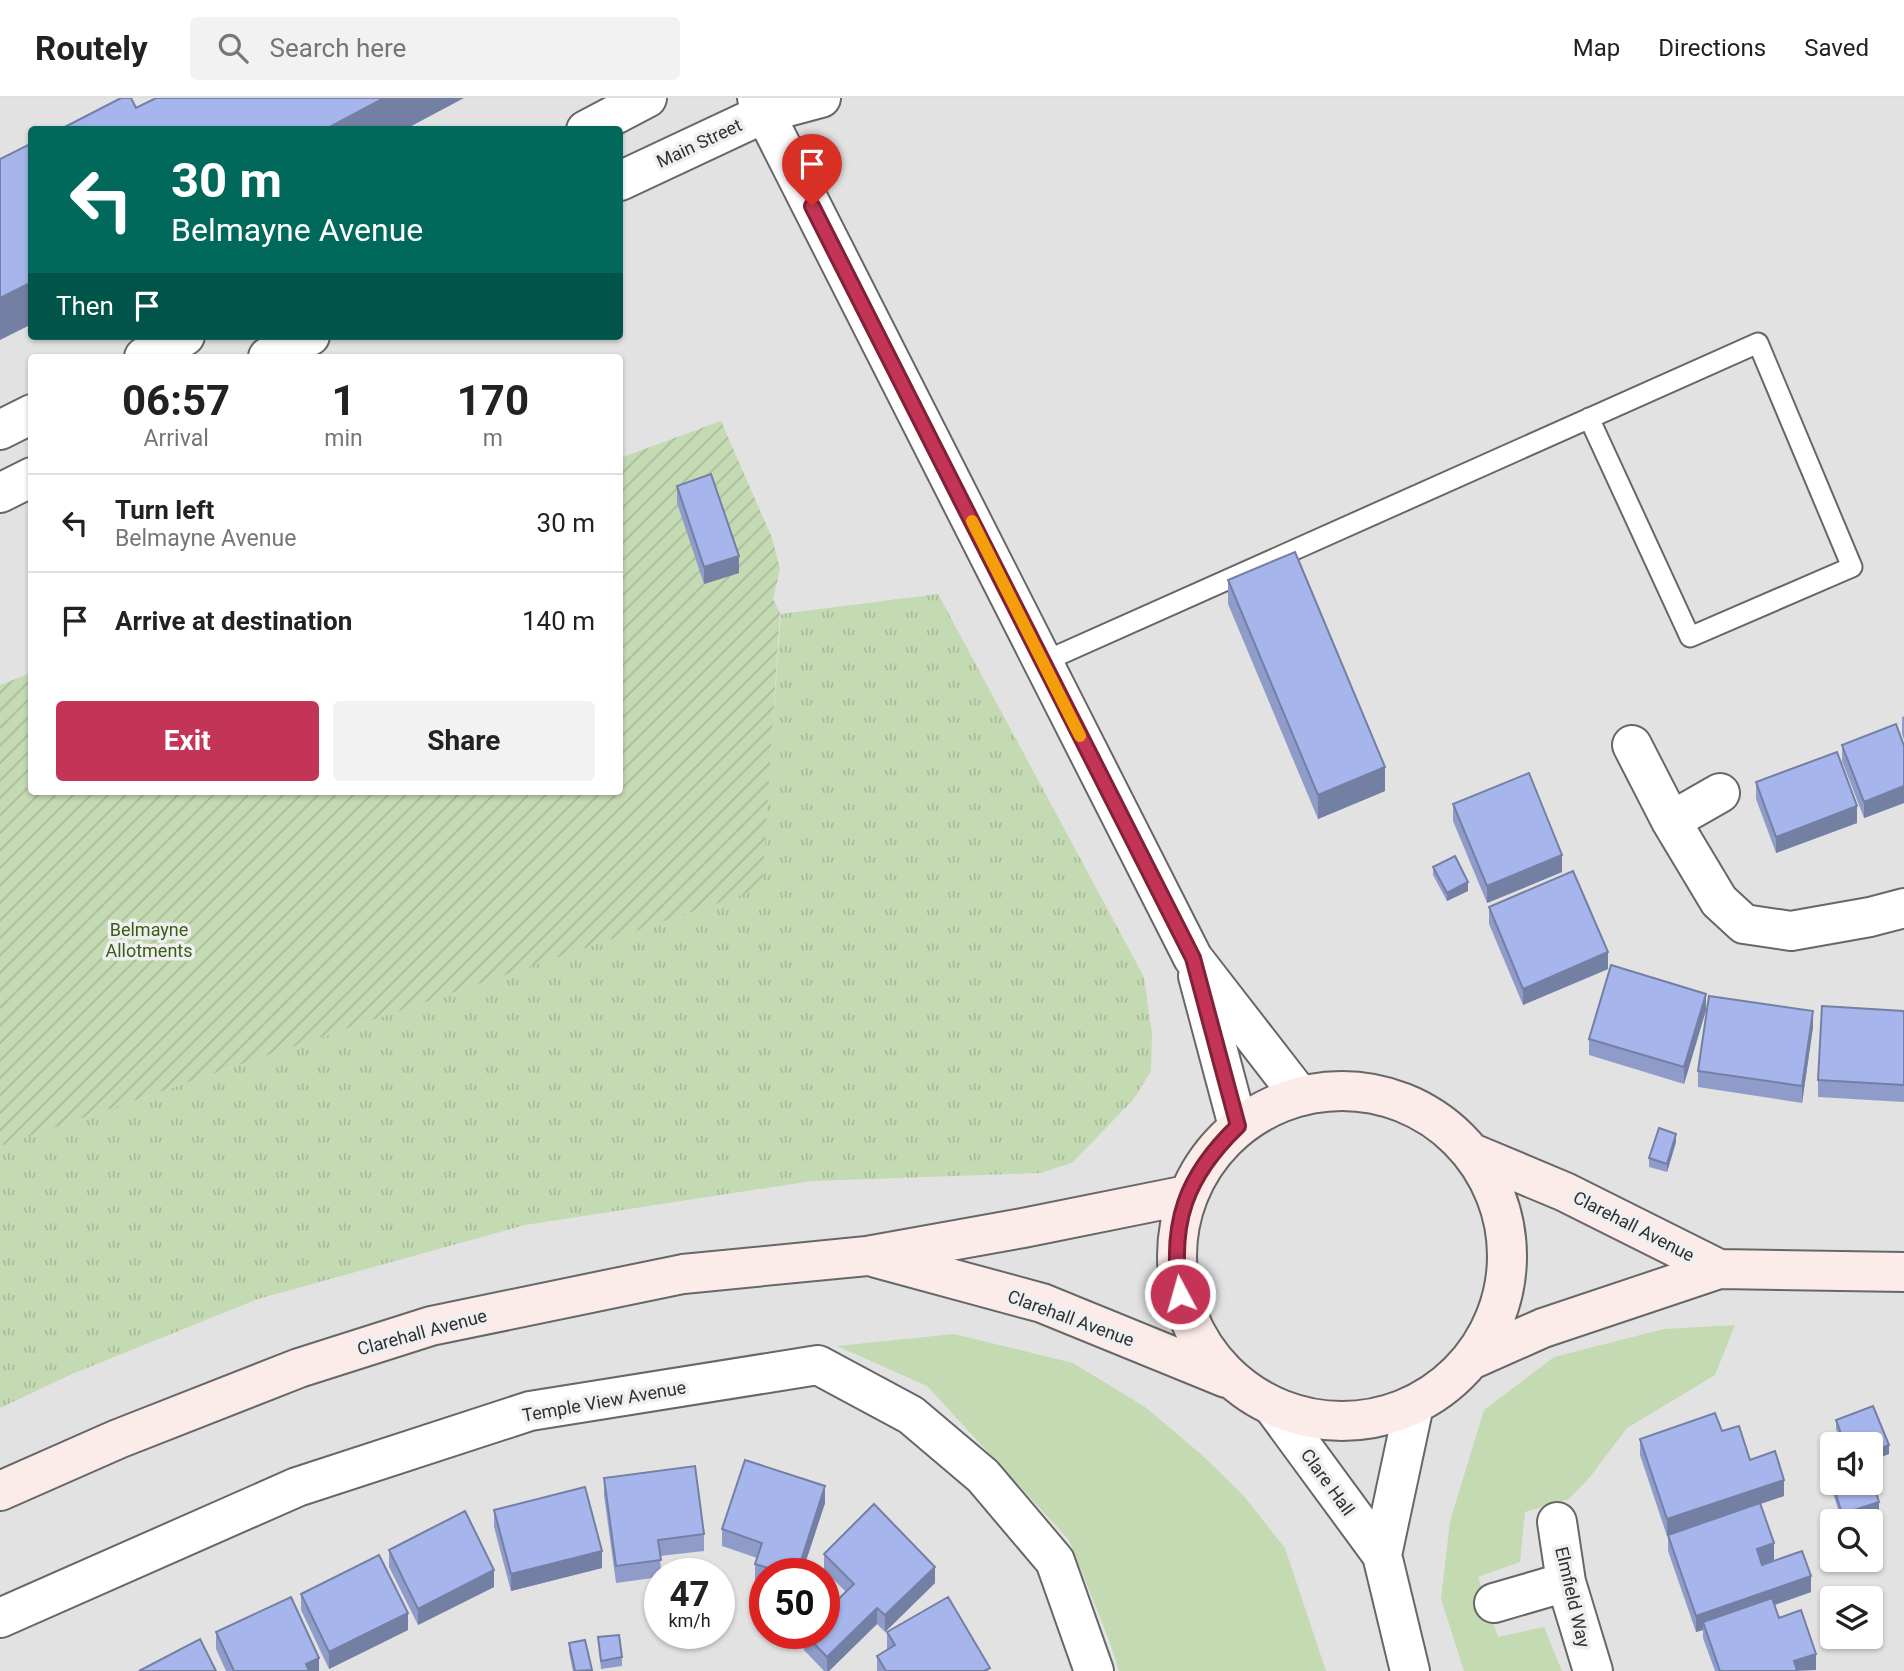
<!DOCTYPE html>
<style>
:root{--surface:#fff;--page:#f2f2f2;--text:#222;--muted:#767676;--line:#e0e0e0;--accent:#c33456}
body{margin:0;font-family:Roboto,sans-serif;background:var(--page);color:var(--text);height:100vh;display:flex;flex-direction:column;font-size:26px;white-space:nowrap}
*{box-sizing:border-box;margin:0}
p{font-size:23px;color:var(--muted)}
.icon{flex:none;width:38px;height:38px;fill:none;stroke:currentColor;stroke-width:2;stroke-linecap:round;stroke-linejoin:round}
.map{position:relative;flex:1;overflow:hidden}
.side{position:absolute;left:28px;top:256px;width:595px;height:441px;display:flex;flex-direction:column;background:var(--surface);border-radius:7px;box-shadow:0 2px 5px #0004}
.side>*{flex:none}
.banner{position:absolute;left:28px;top:28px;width:595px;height:214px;border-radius:7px;box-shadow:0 2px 5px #0004;background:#00695c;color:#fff;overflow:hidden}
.fabs{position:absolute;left:1820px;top:1334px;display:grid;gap:14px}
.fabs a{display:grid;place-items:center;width:63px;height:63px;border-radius:7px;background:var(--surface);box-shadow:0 2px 5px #0004;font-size:35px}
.speed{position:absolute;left:644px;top:1460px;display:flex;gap:14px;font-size:35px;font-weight:700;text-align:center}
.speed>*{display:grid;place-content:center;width:91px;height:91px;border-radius:50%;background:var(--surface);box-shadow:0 2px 5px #0004;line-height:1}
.speed small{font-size:18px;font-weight:400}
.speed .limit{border:10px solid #d22;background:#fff;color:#111}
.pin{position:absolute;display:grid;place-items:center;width:60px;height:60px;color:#fff;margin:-72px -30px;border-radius:50% 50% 50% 0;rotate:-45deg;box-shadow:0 0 7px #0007}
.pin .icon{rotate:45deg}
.me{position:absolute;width:77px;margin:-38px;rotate:354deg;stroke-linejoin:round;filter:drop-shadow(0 0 5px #0008)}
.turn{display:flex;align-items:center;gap:24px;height:147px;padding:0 28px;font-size:32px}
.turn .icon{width:91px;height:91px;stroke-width:2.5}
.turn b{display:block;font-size:49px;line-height:60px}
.then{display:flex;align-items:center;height:66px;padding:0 28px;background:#0003;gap:14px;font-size:26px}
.eta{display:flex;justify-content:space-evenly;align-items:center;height:119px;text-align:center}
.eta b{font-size:42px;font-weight:700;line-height:49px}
.button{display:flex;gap:14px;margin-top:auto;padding:14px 28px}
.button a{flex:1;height:80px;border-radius:7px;background:var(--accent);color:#fff;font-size:28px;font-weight:700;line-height:80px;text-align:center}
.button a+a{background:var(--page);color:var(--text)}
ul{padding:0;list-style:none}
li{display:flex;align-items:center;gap:21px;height:98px;padding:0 28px;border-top:2px solid var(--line)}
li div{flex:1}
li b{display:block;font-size:26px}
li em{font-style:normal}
header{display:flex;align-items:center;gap:42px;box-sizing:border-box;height:98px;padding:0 35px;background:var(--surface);border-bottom:2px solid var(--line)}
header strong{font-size:33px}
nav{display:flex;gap:38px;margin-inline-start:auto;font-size:24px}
.search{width:490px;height:63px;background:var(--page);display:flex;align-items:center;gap:18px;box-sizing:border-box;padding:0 24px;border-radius:7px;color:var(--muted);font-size:26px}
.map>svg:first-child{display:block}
</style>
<header>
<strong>Routely</strong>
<div class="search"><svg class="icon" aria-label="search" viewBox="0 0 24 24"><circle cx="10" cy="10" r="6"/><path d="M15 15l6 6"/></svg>Search here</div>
<nav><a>Map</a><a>Directions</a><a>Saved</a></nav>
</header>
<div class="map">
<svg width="1904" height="1573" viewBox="0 0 1904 1573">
<defs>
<pattern id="grass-tufts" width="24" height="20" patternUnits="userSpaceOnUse" patternTransform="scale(1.75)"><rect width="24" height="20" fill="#c4dab2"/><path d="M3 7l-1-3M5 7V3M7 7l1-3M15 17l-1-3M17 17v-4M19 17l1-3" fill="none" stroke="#a9bc9a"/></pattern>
<pattern id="garden-furrows" width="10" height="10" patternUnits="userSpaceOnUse" patternTransform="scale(1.75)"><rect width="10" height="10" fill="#c4dab2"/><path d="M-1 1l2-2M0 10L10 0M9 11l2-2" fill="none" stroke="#a9bc9a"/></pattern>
</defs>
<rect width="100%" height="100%" fill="#e2e2e3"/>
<!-- grass -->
<path fill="url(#grass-tufts)" d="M 938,496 L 1144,879 L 1152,936 L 1151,973 L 1133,1002 L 1072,1065 L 1040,1075 L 812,1083 L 525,1127 L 258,1201 L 72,1276 L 0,1310 L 0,1048 L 761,790 L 781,516 Z"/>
<!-- park -->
<path fill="#c4dab2" d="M 1735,1227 L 1715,1277 L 1627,1330 L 1590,1379 L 1569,1401 L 1525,1414 L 1520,1464 L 1478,1479 L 1498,1539 L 1544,1529 L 1562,1573 L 1464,1573 L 1441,1501 L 1450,1423 L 1484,1312 L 1554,1259 L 1664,1231 Z
M 954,1236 L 1073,1265 L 1145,1309 L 1202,1357 L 1243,1397 L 1285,1450 L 1326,1573 L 1119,1573 L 1109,1542 L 1069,1442 L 927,1288 L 837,1248 Z"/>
<!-- garden -->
<path fill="url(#garden-furrows)" d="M 721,323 L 772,440 L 780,471 L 773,501 L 780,515 L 762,790 L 0,1048 L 0,587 L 31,575 L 32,693 L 620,693 L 620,360 Z"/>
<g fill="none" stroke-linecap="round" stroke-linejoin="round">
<defs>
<path id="service" d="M 1043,564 L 1758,245 L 1852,469 L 1690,539 L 1589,320"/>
<path id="minor" d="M 1632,647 L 1671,723 L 1719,803 L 1744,826 L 1791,833 L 1870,819 L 1904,810
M 1671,723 L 1720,695
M 1274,1310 L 1382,1457 L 1410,1573
M 1557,1424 L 1566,1484 L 1593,1573
M 1382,1457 L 1414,1307
M 1494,1505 L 1566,1484
M 0,1520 L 297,1389 L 530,1313 L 818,1267 L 911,1317 L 983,1378 L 1055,1463 L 1094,1573"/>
<path id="tertiary" d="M 757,0 L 1193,860 L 1300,998
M 586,32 L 647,0
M 620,83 L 765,15 L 821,0
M 144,259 L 185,238
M 268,259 L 310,238
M 0,332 L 32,316
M 0,395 L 32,379
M 1198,878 L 1238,1028"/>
<path id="secondary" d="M1177 1158a165 165 0 1 1 330 0a165 165 0 1 1-330 0Z
M 1472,1055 L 1565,1094 L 1719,1171
M 876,1160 L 1042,1205 L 1226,1280
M 1471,1262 L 1543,1230 L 1719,1171 L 1904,1174
M 0,1393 L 118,1341 L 299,1270 L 431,1228 L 683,1176 L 867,1158 L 1023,1130 L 1187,1097"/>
</defs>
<!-- service casing -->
<use href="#service" stroke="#676768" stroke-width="23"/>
<!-- minor casing -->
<use href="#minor" stroke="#676768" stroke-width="42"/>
<!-- tertiary casing -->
<use href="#tertiary" stroke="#676768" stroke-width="42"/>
<!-- secondary casing -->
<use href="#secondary" stroke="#676768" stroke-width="42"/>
<!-- service -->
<use href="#service" stroke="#fff" stroke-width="19"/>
<!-- minor -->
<use href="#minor" stroke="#fff" stroke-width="38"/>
<!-- tertiary -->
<use href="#tertiary" stroke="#fff" stroke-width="38"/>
<!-- secondary -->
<use href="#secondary" stroke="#fcece9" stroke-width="38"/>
</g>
<!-- wall -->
<path fill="#8f9cca" d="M 677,388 L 739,475 L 704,486 L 677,405 Z
M 1228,482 L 1385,693 L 1318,721 L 1228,506 Z
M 1904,618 L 1904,642 L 1902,636 L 1902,619 Z
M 1842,647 L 1904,648 L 1904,705 L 1864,720 L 1842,663 Z
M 1756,684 L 1857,725 L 1776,755 L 1756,701 Z
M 1453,706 L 1562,774 L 1487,805 L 1453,723 Z
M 1433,769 L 1468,793 L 1447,803 L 1433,777 Z
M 1489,809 L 1608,871 L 1523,907 L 1489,826 Z
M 1706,912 L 1684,986 L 1589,957 L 1589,941 Z
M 1904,913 L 1904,1004 L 1818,999 L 1818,982 Z
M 1813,929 L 1802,1005 L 1698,989 L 1698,973 Z
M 1676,1044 L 1667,1074 L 1649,1069 L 1649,1060 Z
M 1836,1322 L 1889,1356 L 1871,1346 L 1842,1346 L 1836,1331 Z
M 1722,1333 L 1784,1398 L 1760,1406 L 1774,1462 L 1762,1466 L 1811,1494 L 1774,1507 L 1779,1520 L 1816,1572 L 1715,1573 L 1703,1540 L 1703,1532 L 1696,1534 L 1668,1453 L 1668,1437 L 1667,1438 L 1640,1357 L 1640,1341 Z
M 1830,1377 L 1879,1412 L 1847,1423 L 1842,1423 L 1830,1386 Z
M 604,1380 L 704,1436 L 704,1453 L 660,1458 L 661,1475 L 660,1475 L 660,1479 L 616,1485 L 604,1397 Z
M 825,1405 L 802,1475 L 765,1475 L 765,1485 L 755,1482 L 755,1466 L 757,1460 L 722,1448 L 722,1431 Z
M 494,1412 L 602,1470 L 511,1493 L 494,1429 Z
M 389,1452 L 494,1489 L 418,1527 L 389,1469 Z
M 824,1456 L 935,1485 L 885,1534 L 877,1526 L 829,1573 L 824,1573 L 804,1552 L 804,1535 L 846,1494 L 824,1472 Z
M 301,1496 L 408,1532 L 329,1571 L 301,1512 Z
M 216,1534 L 319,1573 L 226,1573 L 216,1551 Z
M 887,1534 L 990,1573 L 877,1573 L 877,1558 L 887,1552 Z
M 598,1539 L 622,1559 L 622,1568 L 601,1571 Z
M 569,1545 L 592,1573 L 573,1573 L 569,1554 Z"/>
<!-- shaded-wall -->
<path fill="#747fa4" d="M 384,0 L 464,0 L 404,32 L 324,32 Z
M 32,184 L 32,226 L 0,242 L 0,200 Z
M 739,458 L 739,475 L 704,486 L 704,469 Z
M 1385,669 L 1385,693 L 1318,721 L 1318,697 Z
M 1904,688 L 1904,705 L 1864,720 L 1864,704 Z
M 1857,708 L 1857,725 L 1776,755 L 1776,739 Z
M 1562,757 L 1562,774 L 1487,805 L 1487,788 Z
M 1468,784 L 1468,793 L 1447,803 L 1447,795 Z
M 1608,854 L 1608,871 L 1523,907 L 1523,891 Z
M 1706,896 L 1706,912 L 1684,986 L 1684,969 Z
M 1813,913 L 1813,929 L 1802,1005 L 1802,988 Z
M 1676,1036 L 1676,1044 L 1667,1074 L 1667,1066 Z
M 1889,1347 L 1889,1356 L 1871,1363 L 1871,1354 Z
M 1784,1382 L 1784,1398 L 1667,1438 L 1667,1421 Z
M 825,1388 L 825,1405 L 802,1475 L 797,1475 Z
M 1879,1404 L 1879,1412 L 1847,1423 L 1842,1423 L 1842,1416 Z
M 1774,1445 L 1774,1462 L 1757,1468 L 1757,1451 Z
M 602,1453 L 602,1470 L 511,1493 L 511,1476 Z
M 935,1469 L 935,1485 L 885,1534 L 885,1517 Z
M 494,1472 L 494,1489 L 418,1527 L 418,1511 Z
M 1811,1478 L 1811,1494 L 1706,1531 L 1703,1524 L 1703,1532 L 1696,1534 L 1696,1518 Z
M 877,1510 L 877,1526 L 829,1573 L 827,1573 L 827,1559 Z
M 408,1515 L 408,1532 L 329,1571 L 329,1554 Z
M 1816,1556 L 1816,1572 L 1794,1573 L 1794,1563 Z
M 319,1560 L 319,1573 L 306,1573 L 306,1566 Z"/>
<!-- building -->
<path fill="#a6b5eb" stroke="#747fa4" stroke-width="2" d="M 121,0 L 131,0 L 136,10 L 156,0 L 384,0 L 324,32 L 59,32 Z
M 32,45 L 32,184 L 0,200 L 0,61 Z
M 711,376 L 739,458 L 704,469 L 677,388 Z
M 1295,454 L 1385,669 L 1318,697 L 1228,482 Z
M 1896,626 L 1904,648 L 1904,688 L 1864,704 L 1842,647 Z
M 1837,654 L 1857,708 L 1776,739 L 1756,684 Z
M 1529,675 L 1562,757 L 1487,788 L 1453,706 Z
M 1455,758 L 1468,784 L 1447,795 L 1433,769 Z
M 1573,773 L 1608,854 L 1523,891 L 1489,809 Z
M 1611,867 L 1706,896 L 1684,969 L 1589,941 Z
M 1709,898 L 1813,913 L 1802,988 L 1698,973 Z
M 1822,908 L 1904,913 L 1904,987 L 1818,982 Z
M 1659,1030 L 1676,1036 L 1667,1066 L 1649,1060 Z
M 1873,1308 L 1889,1347 L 1871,1354 L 1871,1346 L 1845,1346 L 1836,1322 Z
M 1715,1315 L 1722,1333 L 1739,1328 L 1750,1362 L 1775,1353 L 1784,1382 L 1667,1421 L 1640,1341 Z
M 745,1362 L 825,1388 L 797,1475 L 785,1475 L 755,1466 L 762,1445 L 722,1431 Z
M 695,1368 L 704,1436 L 658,1442 L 661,1462 L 616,1468 L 604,1380 Z
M 1832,1376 L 1832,1384 L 1871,1384 L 1871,1378 L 1879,1404 L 1842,1416 L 1830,1377 Z
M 585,1389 L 602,1453 L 511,1476 L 494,1412 Z
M 1760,1405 L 1774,1445 L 1757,1451 L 1762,1467 L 1802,1453 L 1811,1478 L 1696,1518 L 1668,1437 Z
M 874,1406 L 935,1469 L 885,1517 L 877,1510 L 827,1559 L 804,1535 L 824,1535 L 824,1515 L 854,1486 L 824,1456 Z
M 465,1413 L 494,1472 L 418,1511 L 389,1452 Z
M 379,1457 L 408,1515 L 329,1554 L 301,1496 Z
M 291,1499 L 319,1560 L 306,1566 L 309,1573 L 234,1573 L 216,1534 Z
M 948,1499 L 990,1570 L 984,1573 L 886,1573 L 877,1558 L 895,1547 L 887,1534 Z
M 1772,1500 L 1779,1520 L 1801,1512 L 1816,1556 L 1794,1563 L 1797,1573 L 1720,1573 L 1703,1524 Z
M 619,1537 L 622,1559 L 601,1563 L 598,1539 Z
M 200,1541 L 216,1573 L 139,1573 Z
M 585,1542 L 592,1572 L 575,1573 L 569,1545 Z"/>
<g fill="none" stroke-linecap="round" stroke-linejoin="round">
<defs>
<path id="route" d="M 812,108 L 1193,860 L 1238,1028 C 1186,1078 1169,1125 1180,1196"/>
</defs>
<!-- route casing -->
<use href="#route" stroke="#7f2238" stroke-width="18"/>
<!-- route -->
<use href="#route" stroke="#c33456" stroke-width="12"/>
<!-- slow -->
<path stroke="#f59e0b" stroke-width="12" d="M 972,423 L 1080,638"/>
</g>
<g text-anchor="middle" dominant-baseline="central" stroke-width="7" stroke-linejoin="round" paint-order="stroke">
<!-- street labels -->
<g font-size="18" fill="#303131" stroke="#efeff1">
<text transform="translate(699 45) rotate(-25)">Main Street</text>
<text transform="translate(1634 1128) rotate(27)">Clarehall Avenue</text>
<text transform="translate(1071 1220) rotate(20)">Clarehall Avenue</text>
<text transform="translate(422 1234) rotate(-15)">Clarehall Avenue</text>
<text transform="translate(604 1303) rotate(-10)">Temple View Avenue</text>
<text transform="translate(1328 1384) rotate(54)">Clare Hall</text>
<text transform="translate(1573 1499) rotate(77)">Elmfield Way</text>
</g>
<!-- park labels -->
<g font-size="18" fill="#3b5d10" stroke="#efeff1">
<text x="149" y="831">Belmayne<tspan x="149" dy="21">Allotments</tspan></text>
</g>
</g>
</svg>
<div class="fabs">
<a><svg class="icon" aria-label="sound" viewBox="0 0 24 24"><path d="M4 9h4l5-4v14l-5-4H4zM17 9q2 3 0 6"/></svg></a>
<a><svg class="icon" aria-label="search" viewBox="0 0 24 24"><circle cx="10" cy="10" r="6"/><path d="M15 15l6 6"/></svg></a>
<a><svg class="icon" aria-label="layers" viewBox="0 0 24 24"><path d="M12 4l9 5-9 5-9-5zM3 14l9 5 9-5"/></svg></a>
</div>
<div class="speed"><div>47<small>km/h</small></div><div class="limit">50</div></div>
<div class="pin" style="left:812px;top:108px;background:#d93025"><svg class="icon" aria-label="arrive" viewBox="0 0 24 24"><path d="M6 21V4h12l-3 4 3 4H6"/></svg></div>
<svg class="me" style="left:1180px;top:1196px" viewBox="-20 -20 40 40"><circle r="17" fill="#c33456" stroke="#fff" stroke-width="3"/><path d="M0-11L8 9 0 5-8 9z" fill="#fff"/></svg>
<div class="banner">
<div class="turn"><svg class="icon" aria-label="left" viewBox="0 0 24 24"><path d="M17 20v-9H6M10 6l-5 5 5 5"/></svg><div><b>30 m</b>Belmayne Avenue</div></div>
<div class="then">Then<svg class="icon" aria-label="arrive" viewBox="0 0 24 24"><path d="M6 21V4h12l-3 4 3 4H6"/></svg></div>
</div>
<section class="side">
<div class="eta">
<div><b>06:57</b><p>Arrival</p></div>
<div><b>1</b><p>min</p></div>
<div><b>170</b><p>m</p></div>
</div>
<ul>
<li><svg class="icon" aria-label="left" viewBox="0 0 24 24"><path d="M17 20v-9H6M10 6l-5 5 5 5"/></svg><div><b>Turn left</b><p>Belmayne Avenue</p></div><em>30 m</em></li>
<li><svg class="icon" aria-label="arrive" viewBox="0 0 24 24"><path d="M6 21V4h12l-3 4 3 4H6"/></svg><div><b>Arrive at destination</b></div><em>140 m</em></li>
</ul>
<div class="button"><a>Exit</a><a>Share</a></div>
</section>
</div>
